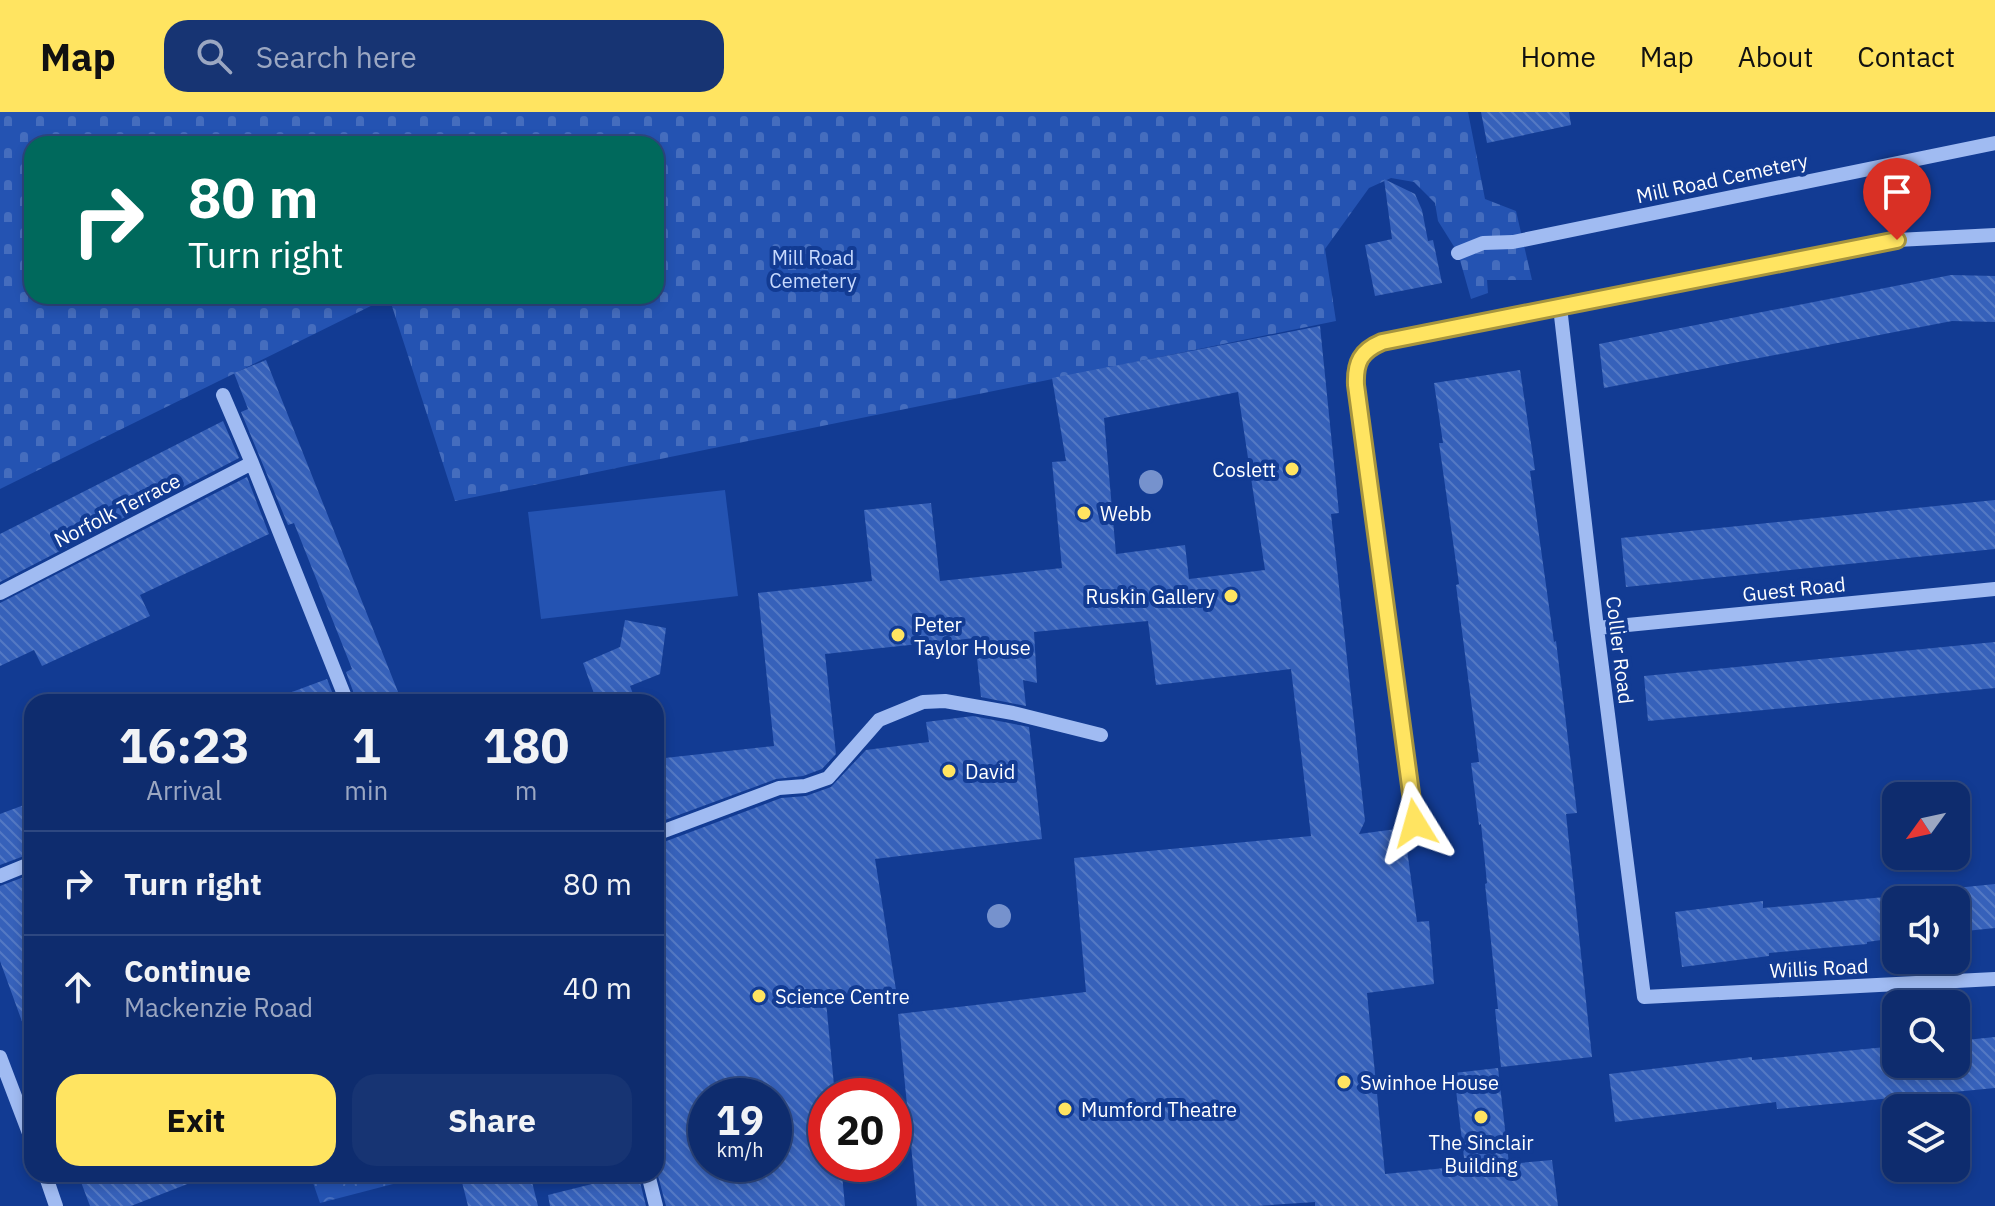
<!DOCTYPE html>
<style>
:root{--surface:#0e2c6e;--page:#173473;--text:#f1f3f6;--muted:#9ba7c2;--line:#2e4881;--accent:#ffe461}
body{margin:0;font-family:"IBM Plex Sans",sans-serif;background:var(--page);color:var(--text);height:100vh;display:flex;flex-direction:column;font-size:30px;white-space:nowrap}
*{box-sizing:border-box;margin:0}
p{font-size:26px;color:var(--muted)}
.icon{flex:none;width:44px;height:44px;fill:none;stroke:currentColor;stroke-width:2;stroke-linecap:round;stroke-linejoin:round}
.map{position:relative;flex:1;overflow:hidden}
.drawer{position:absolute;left:24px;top:582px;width:640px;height:488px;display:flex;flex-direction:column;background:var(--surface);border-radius:24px;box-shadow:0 4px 12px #0003,0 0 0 2px var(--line)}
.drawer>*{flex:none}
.top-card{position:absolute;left:24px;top:24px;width:640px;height:168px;border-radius:24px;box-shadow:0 4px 12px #0003,0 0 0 2px var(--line);background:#00695c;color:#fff;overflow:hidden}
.needle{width:52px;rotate:237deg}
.tools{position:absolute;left:1882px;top:670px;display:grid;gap:16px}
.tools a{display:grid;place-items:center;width:88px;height:88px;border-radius:16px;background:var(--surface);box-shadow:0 4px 12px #0003,0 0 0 2px var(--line);font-size:40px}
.speed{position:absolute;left:688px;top:966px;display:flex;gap:16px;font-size:40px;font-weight:700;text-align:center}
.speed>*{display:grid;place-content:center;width:104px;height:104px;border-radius:50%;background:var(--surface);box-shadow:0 4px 12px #0003,0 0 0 2px var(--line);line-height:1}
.speed small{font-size:20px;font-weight:400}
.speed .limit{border:12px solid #d22;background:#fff;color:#111}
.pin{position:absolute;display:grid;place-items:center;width:68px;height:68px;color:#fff;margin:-82px -34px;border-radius:50% 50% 50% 0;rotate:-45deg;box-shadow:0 0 8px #0007}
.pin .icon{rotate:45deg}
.me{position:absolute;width:88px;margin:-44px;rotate:352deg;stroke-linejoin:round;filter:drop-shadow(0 0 6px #0008)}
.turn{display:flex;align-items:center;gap:28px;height:168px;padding:0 32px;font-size:36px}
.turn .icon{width:104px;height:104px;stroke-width:2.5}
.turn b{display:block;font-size:56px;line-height:68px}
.eta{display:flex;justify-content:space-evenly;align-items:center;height:136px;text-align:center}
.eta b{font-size:48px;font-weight:800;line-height:56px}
.cta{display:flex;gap:16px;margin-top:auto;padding:16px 32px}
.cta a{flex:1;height:92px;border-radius:24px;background:var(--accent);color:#111;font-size:32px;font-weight:800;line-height:92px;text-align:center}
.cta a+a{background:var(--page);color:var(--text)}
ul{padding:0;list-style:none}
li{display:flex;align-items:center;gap:24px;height:104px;padding:0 32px;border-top:2px solid var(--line)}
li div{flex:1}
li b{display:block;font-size:30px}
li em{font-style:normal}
header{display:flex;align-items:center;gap:48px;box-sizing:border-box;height:112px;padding:0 40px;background:var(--accent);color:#111}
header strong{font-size:38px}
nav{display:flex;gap:44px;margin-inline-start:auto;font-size:28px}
.search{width:560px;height:72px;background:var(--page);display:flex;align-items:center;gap:20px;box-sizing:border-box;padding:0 28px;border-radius:24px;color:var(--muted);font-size:30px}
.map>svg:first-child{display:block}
</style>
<header>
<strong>Map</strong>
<div class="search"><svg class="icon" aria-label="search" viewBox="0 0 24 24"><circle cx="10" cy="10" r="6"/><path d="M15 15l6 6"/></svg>Search here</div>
<nav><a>Home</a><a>Map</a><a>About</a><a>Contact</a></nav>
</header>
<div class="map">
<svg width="1995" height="1094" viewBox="0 0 1995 1094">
<defs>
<pattern id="forest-crowns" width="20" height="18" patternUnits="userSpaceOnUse" patternTransform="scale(2)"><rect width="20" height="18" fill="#2453b2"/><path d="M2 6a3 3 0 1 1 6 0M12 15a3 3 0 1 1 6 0" fill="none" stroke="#456dbe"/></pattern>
<pattern id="cemetery-stones" width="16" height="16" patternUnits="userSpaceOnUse" patternTransform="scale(2)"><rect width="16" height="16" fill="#2453b2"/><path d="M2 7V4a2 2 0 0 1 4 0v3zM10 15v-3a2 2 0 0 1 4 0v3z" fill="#456dbe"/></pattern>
<pattern id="building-back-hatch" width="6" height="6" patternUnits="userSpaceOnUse" patternTransform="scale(2)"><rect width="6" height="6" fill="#3661ba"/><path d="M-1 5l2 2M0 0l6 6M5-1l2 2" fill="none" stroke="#5479c4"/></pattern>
</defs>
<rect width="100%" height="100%" fill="#123b93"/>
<!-- forest -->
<path fill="url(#forest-crowns)" d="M 310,1062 L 400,1062 L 397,1071 L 320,1091 Z"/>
<!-- cemetery -->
<path fill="url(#cemetery-stones)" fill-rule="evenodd" d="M 0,0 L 1468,0 L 1485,87 L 1516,99 L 1532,168 L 1487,168 L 1488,181 L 1471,187 L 1458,141 L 1438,109 L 1435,91 L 1414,70 L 1391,66 L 1369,76 L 1325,137 L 1336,209 L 455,389 L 389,185 L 0,377 ZM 32,32 L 656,32 L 656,184 L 32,184 Z"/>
<!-- garden -->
<path fill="#2453b2" d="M 725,378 L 738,484 L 541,507 L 528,400 Z"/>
<!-- building -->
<path fill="url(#building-back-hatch)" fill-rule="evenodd" d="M 1481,0 L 1569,0 L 1571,13 L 1487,31 Z
M 1384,67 L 1415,82 L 1422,98 L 1428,129 L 1433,128 L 1442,171 L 1375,184 L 1365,133 L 1392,127 Z
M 1951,163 L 1995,164 L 1995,210 L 1952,209 L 1604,276 L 1599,232 Z
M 1320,214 L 1339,401 L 1331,402 L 1365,709 L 1359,722 L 1404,716 L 1417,810 L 1429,809 L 1434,872 L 1367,881 L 1385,1062 L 1465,1054 L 1454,961 L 1498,956 L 1509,1052 L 1552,1048 L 1558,1094 L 1315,1094 L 1315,1090 L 1256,1094 L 917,1094 L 898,902 L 1086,880 L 1074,746 L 1311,724 L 1291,557 L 1156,573 L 1148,509 L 1034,520 L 1037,571 L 1023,568 L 1026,594 L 981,585 L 975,526 L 825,542 L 836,642 L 822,657 L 803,664 L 776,667 L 665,708 L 665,678 L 656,679 L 656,647 L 774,634 L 758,481 L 872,469 L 864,398 L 931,391 L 940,469 L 1062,456 L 1052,350 L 1066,349 L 1052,266 ZM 1238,280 L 1265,458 L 1189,467 L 1185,433 L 1116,442 L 1104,306 Z
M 266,248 L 402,590 L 357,590 L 346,560 L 352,557 L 294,411 L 288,413 L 241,300 L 248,297 L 234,261 Z
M 1520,258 L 1535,358 L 1530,359 L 1554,530 L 1556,529 L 1577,701 L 1566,702 L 1592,945 L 1501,955 L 1495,897 L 1498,897 L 1485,772 L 1487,771 L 1481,712 L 1479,713 L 1471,651 L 1479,650 L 1456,473 L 1459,472 L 1439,331 L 1443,331 L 1434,271 Z
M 223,309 L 239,346 L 0,470 L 0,422 Z
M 247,365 L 269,422 L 140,483 L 150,504 L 42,554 L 34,538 L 0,554 L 0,491 Z
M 1995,388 L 1995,437 L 1626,475 L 1621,426 Z
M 625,508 L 666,516 L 660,562 L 630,574 L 636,590 L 597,590 L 583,551 L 620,535 Z
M 1995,530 L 1995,576 L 1648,609 L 1644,564 Z
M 327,567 L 336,590 L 274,590 L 273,587 Z
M 973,604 L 1029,615 L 1042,727 L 875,747 L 896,878 L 826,889 L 835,984 L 826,984 L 826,1052 L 841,1052 L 845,1094 L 666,1094 L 656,1056 L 661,1055 L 664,1007 L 656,992 L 656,758 L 664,756 L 664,730 L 781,686 L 806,684 L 831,675 L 866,638 L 929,630 L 926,610 ZM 706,984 L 774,984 L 774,1052 L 706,1052 Z
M 32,690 L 32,741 L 0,753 L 0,702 Z
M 32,762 L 32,926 L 28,926 L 0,849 L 0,774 Z
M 1995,772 L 1995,816 L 1956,820 L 1956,776 Z
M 1896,784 L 1896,826 L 1867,830 L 1867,832 L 1769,841 L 1769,844 L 1682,855 L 1675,800 L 1763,789 L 1763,796 Z
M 1995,925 L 1995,976 L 1777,997 L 1776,990 L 1615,1010 L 1609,962 L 1752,945 L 1752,948 L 1896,934 L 1896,952 L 1956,952 L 1956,929 Z
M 78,1062 L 208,1062 L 208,1064 L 131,1094 L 90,1094 Z
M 460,1062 L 530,1062 L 538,1094 L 468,1094 Z
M 632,1062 L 638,1062 L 646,1094 L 550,1094 L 548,1083 Z"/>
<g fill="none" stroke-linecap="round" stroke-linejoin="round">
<!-- minor -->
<path stroke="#a0bbf2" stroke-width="14" d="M 1458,141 L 1483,131 L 1513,130 L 1995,31
M 1560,195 L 1597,516 L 1644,885 L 1995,867
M 223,283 L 252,351
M 0,481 L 252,351 L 347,590
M 1597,516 L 1995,477
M 1415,711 L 1356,273 C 1355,250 1361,239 1382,230 L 1897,128 L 1995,123
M 656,722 L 779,676 L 805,674 L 828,666 L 879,608 L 923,590 L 945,589 L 1013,601 L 1101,623
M 0,764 L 32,751
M 0,945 L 32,1029
M 45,1062 L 56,1094
M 648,1062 L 656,1094"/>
</g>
<!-- trees -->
<g fill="#7692cd">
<circle cx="1151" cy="370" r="12"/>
<circle cx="999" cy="804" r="12"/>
</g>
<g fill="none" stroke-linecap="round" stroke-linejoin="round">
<defs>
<path id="route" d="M 1415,711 L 1356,273 C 1355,250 1361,239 1382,230 L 1897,128"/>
</defs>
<!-- route casing -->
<use href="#route" stroke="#a6943f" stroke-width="20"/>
<!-- route -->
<use href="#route" stroke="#ffe461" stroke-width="14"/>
</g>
<!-- markers -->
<g fill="#ffe461" stroke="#123b93" stroke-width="3">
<circle cx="1292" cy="357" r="8"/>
<circle cx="1084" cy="401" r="8"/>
<circle cx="1231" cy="484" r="8"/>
<circle cx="898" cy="523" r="8"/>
<circle cx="949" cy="659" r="8"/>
<circle cx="759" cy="884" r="8"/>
<circle cx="1344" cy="970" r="8"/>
<circle cx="1065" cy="997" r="8"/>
<circle cx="1481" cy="1005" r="8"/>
</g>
<g text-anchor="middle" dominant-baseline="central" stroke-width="8" stroke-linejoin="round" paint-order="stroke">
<!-- street labels -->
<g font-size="20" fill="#fff" stroke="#123b93">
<text transform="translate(1722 66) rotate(-12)">Mill Road Cemetery</text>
<text transform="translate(117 398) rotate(-27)">Norfolk Terrace</text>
<text transform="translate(1794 477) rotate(-6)">Guest Road</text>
<text transform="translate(1620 538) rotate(83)">Collier Road</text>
<text transform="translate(1819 856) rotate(-3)">Willis Road</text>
</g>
<!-- park labels -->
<g font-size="20" fill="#c7d9fd" stroke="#123b93">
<text x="813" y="145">Mill Road<tspan x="813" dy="23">Cemetery</tspan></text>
</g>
<!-- poi labels -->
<g font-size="20" fill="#fff" stroke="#123b93" text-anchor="start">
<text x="1276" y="357" text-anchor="end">Coslett</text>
<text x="1100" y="401">Webb</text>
<text x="1215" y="484" text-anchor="end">Ruskin Gallery</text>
<text x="914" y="512">Peter<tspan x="914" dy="23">Taylor House</tspan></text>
<text x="965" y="659">David</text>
<text x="775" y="884">Science Centre</text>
<text x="1360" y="970">Swinhoe House</text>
<text x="1081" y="997">Mumford Theatre</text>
<text x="1481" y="1030" text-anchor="middle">The Sinclair<tspan x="1481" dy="23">Building</tspan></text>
</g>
</g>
</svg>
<div class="tools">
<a><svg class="needle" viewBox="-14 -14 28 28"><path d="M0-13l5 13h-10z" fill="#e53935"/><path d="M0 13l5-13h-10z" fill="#9ba7c2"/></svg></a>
<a><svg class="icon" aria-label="sound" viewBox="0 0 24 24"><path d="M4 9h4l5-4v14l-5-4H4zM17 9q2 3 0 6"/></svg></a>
<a><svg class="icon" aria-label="search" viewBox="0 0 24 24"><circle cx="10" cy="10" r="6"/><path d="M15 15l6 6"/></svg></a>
<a><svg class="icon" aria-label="layers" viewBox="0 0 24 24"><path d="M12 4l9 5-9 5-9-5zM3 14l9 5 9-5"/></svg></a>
</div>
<div class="speed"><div>19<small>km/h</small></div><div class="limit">20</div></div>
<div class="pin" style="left:1897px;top:128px;background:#d93025"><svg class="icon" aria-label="arrive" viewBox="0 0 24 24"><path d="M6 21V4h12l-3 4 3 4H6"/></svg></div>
<svg class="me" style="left:1415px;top:711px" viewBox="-20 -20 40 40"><path d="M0-17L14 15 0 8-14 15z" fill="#ffe461" stroke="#fff" stroke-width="4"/></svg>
<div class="top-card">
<div class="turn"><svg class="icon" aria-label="right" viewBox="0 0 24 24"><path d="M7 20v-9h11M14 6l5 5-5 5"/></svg><div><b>80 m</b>Turn right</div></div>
</div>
<section class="drawer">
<div class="eta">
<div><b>16:23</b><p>Arrival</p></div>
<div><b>1</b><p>min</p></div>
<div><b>180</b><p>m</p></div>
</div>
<ul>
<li><svg class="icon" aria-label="right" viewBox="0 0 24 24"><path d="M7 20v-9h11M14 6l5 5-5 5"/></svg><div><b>Turn right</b></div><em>80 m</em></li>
<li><svg class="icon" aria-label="ahead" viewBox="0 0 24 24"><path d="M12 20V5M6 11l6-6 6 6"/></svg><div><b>Continue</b><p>Mackenzie Road</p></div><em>40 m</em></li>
</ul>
<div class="cta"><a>Exit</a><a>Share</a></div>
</section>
</div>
